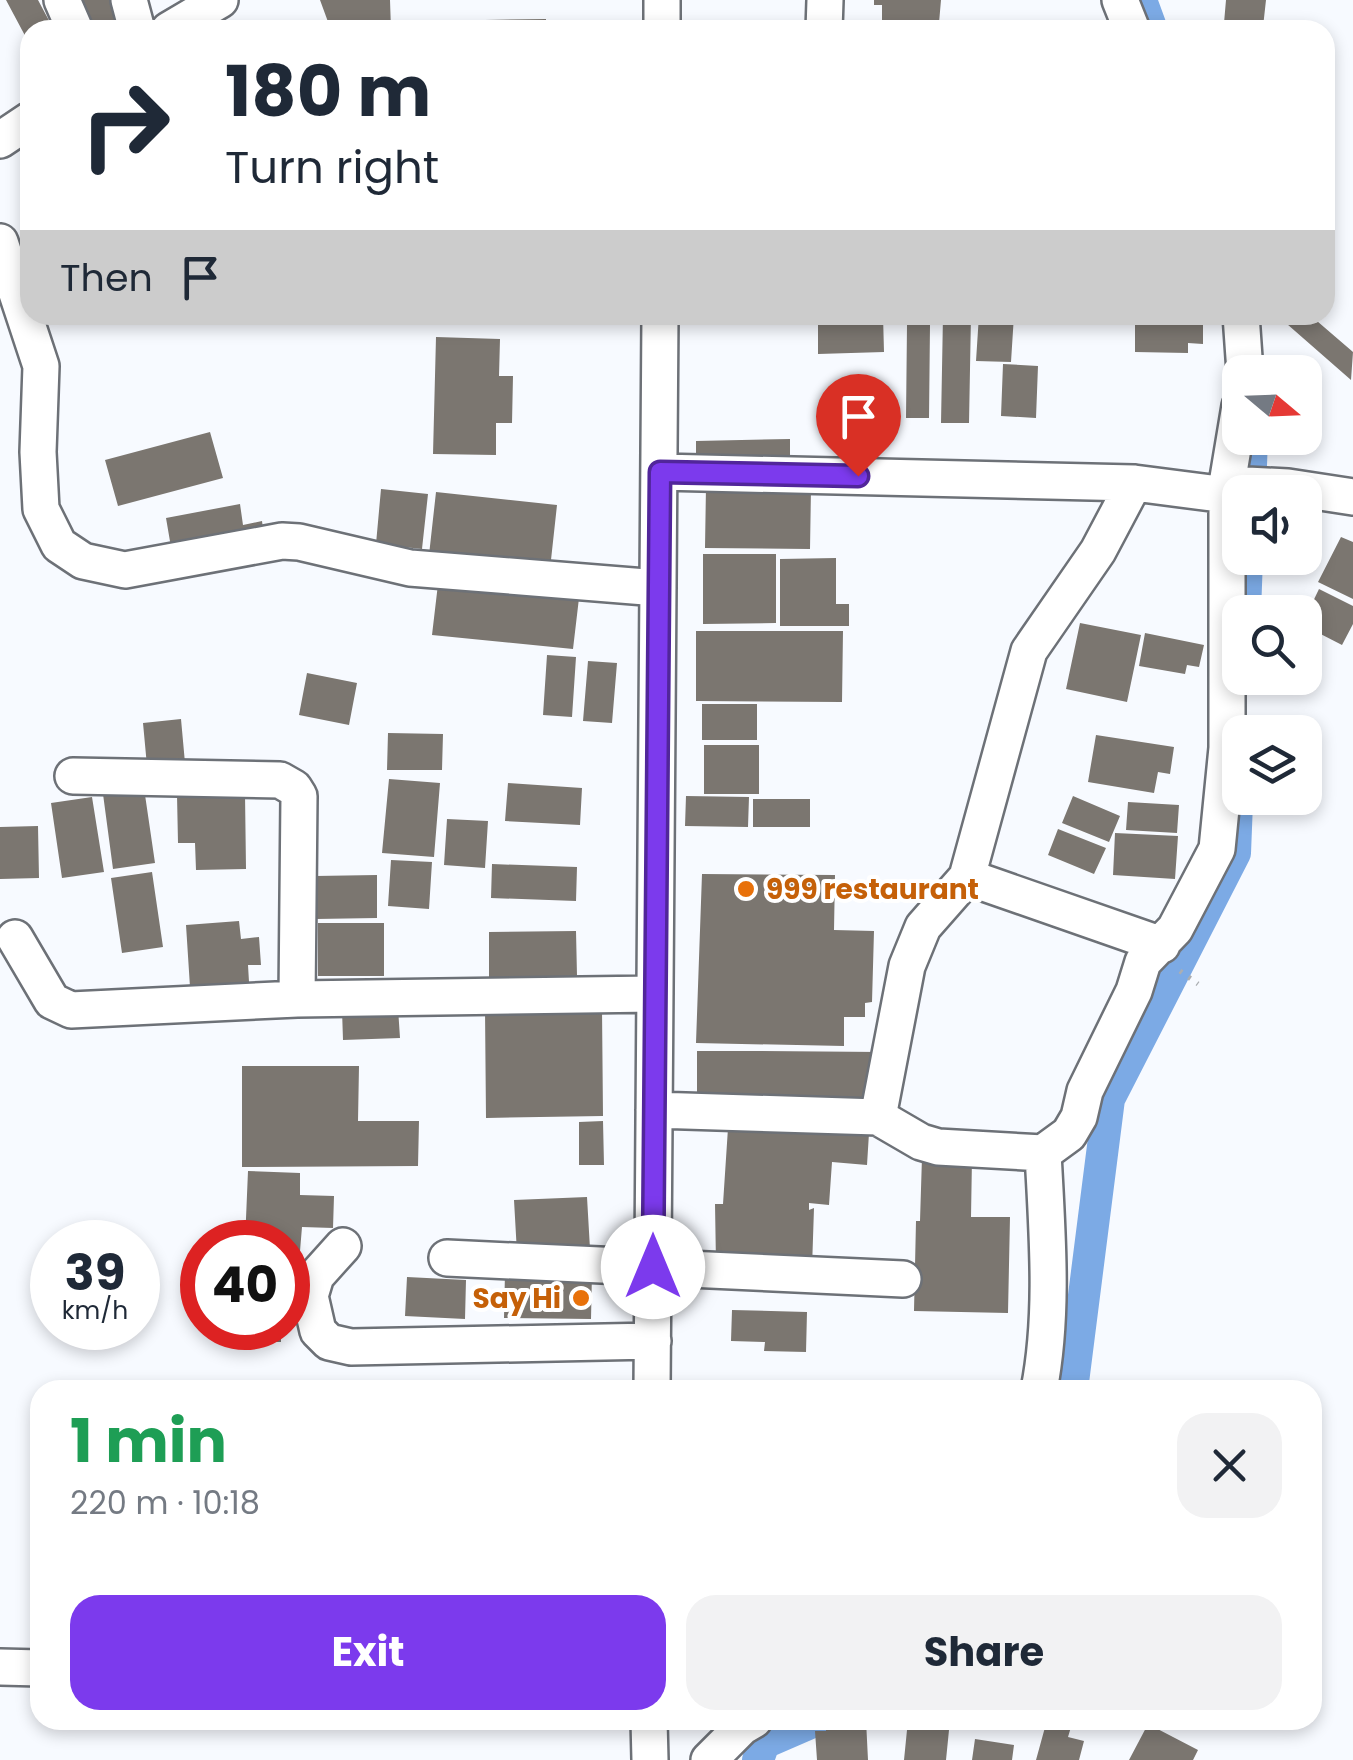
<!DOCTYPE html>
<meta charset="utf-8">
<style>
:root{--surface:#fff;--page:#f2f2f3;--text:#1f2937;--muted:#747a83;--accent:#7c3aed}
body{margin:0;font-family:Poppins,sans-serif;background:var(--page);color:var(--text);height:100vh;display:flex;flex-direction:column;font-size:38px;white-space:nowrap}
*{box-sizing:border-box;margin:0}
p{font-size:32px;color:var(--muted)}
.icon{flex:none;width:55px;height:55px;fill:none;stroke:currentColor;stroke-width:2;stroke-linecap:round;stroke-linejoin:round}
.map{position:relative;flex:1;overflow:hidden}
.details{position:absolute;left:30px;top:1380px;width:1292px;height:350px;display:flex;flex-direction:column;background:var(--surface);border-radius:30px;box-shadow:0 5px 15px #0003}
.details>*{flex:none}
.hud{position:absolute;left:20px;top:20px;width:1315px;height:305px;border-radius:30px;box-shadow:0 5px 15px #0003;background:#fff;color:var(--text);overflow:hidden}
.needle{width:65px;rotate:109deg}
.fabs{position:absolute;left:1222px;top:355px;display:grid;gap:20px}
.fabs a{display:grid;place-items:center;width:100px;height:100px;border-radius:20px;background:var(--surface);box-shadow:0 5px 15px #0003;font-size:50px}
.speed{position:absolute;left:30px;top:1220px;display:flex;gap:20px;font-size:50px;font-weight:700;text-align:center}
.speed>*{display:grid;place-content:center;width:130px;height:130px;border-radius:50%;background:var(--surface);box-shadow:0 5px 15px #0003;line-height:1}
.speed small{font-size:25px;font-weight:400}
.speed .limit{border:15px solid #d22;background:#fff;color:#111}
.pin{position:absolute;display:grid;place-items:center;width:85px;height:85px;color:#fff;margin:-102px -42px;border-radius:50% 50% 50% 0;rotate:-45deg;box-shadow:0 0 10px #0007}
.pin .icon{rotate:45deg}
.me{position:absolute;width:110px;margin:-55px;rotate:0deg;stroke-linejoin:round;filter:drop-shadow(0 0 8px #0008)}
.turn{display:flex;align-items:center;gap:35px;height:210px;padding:0 40px;font-size:45px}
.turn .icon{width:130px;height:130px;stroke-width:2.5}
.turn b{display:block;font-size:70px;line-height:85px}
.then{display:flex;align-items:center;height:95px;padding:0 40px;background:#0003;gap:20px;font-size:38px}
.round{display:grid;place-items:center;flex:none;width:105px;height:105px;border-radius:30px;background:var(--page)}
.summary{display:flex;align-items:center;justify-content:space-between;height:170px;padding:0 40px}
h1{font-size:60px;font-weight:700;line-height:75px;color:#1e9e55}
.action{display:flex;gap:20px;margin-top:auto;padding:20px 40px}
.action a{flex:1;height:115px;border-radius:30px;background:var(--accent);color:#fff;font-size:40px;font-weight:700;line-height:115px;text-align:center}
.action a+a{background:var(--page);color:var(--text)}
.map>svg:first-child{display:block}
</style>
<div class="map">
<svg width="1353" height="1760" viewBox="0 0 1353 1760">
<rect width="100%" height="100%" fill="#f7faff"/>
<g fill="none" stroke-linecap="round" stroke-linejoin="round">
<!-- canal -->
<path stroke="#7caae5" stroke-width="32" d="M 1141,0 L 1152,30
M 1250,492 L 1252,438
M 1245,612 L 1247,558
M 1072,1390 L 1109,1099 L 1235,853 L 1237,802
M 758,1760 L 764,1743 L 817,1720"/>
</g>
<!-- building -->
<path fill="#7b7670" d="M 6,0 L 38,0 L 54,30 L 30,30 L 30,45 Z
M 83,0 L 111,0 L 118,22 L 93,30 Z
M 320,0 L 390,0 L 391,30 L 349,30 L 349,27 L 331,30 Z
M 874,0 L 941,0 L 939,23 L 925,22 L 925,30 L 896,30 L 896,21 L 882,21 L 882,5 L 874,5 Z
M 1226,0 L 1266,0 L 1263,27 L 1224,23 Z
M 546,19 L 546,30 L 485,30 L 485,20 Z
M 818,315 L 883,315 L 884,352 L 818,354 Z
M 943,315 L 971,315 L 969,423 L 941,423 Z
M 979,315 L 1014,315 L 1011,362 L 976,361 Z
M 1295,315 L 1310,315 L 1353,352 L 1351,380 L 1287,324 Z
M 1135,318 L 1203,319 L 1203,344 L 1188,343 L 1188,353 L 1135,352 Z
M 907,325 L 930,325 L 929,418 L 906,418 Z
M 436,337 L 500,339 L 499,376 L 513,376 L 512,423 L 496,423 L 496,455 L 433,454 Z
M 1003,364 L 1038,366 L 1036,418 L 1001,416 Z
M 210,432 L 223,478 L 118,506 L 105,460 Z
M 790,439 L 790,459 L 696,461 L 696,441 Z
M 706,486 L 811,488 L 810,549 L 705,548 Z
M 381,489 L 428,494 L 422,549 L 376,544 Z
M 436,492 L 557,505 L 550,569 L 429,555 Z
M 240,504 L 243,525 L 262,521 L 264,536 L 172,553 L 166,518 Z
M 1341,537 L 1353,542 L 1353,599 L 1318,582 Z
M 703,554 L 776,554 L 776,623 L 703,624 Z
M 836,558 L 836,604 L 849,604 L 849,626 L 780,626 L 780,559 Z
M 438,584 L 579,598 L 573,649 L 432,635 Z
M 1319,589 L 1353,606 L 1353,624 L 1342,645 L 1305,626 L 1305,618 Z
M 1080,623 L 1141,635 L 1127,702 L 1066,689 Z
M 696,631 L 843,631 L 842,702 L 696,701 Z
M 1145,633 L 1204,645 L 1199,667 L 1187,665 L 1185,674 L 1139,666 Z
M 547,655 L 576,657 L 572,717 L 543,715 Z
M 588,661 L 617,663 L 612,723 L 583,721 Z
M 307,673 L 357,683 L 349,725 L 299,715 Z
M 702,704 L 757,704 L 757,740 L 702,740 Z
M 181,719 L 185,763 L 147,766 L 143,723 Z
M 388,733 L 443,734 L 442,770 L 387,770 Z
M 1096,735 L 1174,747 L 1170,774 L 1158,772 L 1154,793 L 1088,782 Z
M 704,745 L 759,745 L 759,794 L 704,794 Z
M 389,779 L 440,783 L 434,857 L 382,853 Z
M 508,783 L 582,788 L 580,825 L 505,821 Z
M 144,788 L 155,863 L 113,869 L 103,794 Z
M 245,794 L 246,869 L 196,870 L 195,843 L 178,843 L 177,795 Z
M 686,796 L 749,797 L 748,827 L 685,826 Z
M 1073,796 L 1120,816 L 1109,842 L 1062,823 Z
M 92,797 L 104,872 L 62,878 L 51,803 Z
M 753,799 L 810,799 L 810,827 L 753,827 Z
M 1128,802 L 1179,805 L 1177,833 L 1126,830 Z
M 447,819 L 488,821 L 485,868 L 444,865 Z
M 38,826 L 39,878 L 0,879 L 0,827 Z
M 1058,829 L 1106,848 L 1094,874 L 1048,855 Z
M 1115,833 L 1178,836 L 1175,879 L 1113,875 Z
M 391,860 L 432,862 L 429,909 L 388,906 Z
M 492,864 L 577,867 L 576,901 L 491,898 Z
M 152,872 L 163,947 L 122,953 L 111,878 Z
M 702,874 L 835,875 L 834,930 L 874,931 L 872,1002 L 865,1003 L 865,1017 L 844,1017 L 844,1046 L 696,1043 Z
M 377,875 L 377,918 L 316,919 L 315,876 Z
M 239,921 L 241,939 L 259,937 L 261,965 L 248,965 L 249,982 L 190,987 L 186,925 Z
M 318,923 L 384,923 L 384,976 L 318,976 Z
M 576,931 L 577,976 L 489,978 L 489,932 Z
M 398,1008 L 400,1038 L 343,1040 L 342,1010 Z
M 602,1008 L 603,1116 L 486,1118 L 485,1010 Z
M 697,1051 L 759,1051 L 880,1052 L 877,1075 L 862,1101 L 697,1102 Z
M 242,1066 L 359,1066 L 358,1121 L 419,1121 L 418,1166 L 242,1167 Z
M 603,1121 L 604,1165 L 579,1165 L 579,1122 Z
M 728,1128 L 869,1133 L 867,1165 L 832,1162 L 829,1205 L 809,1203 L 809,1210 L 814,1208 L 812,1268 L 716,1264 L 715,1204 L 723,1204 Z
M 922,1157 L 972,1158 L 971,1217 L 1010,1217 L 1008,1313 L 914,1311 L 916,1221 L 920,1221 Z
M 248,1171 L 300,1173 L 300,1195 L 334,1196 L 333,1228 L 302,1227 L 300,1251 L 288,1250 L 288,1242 L 245,1242 Z
M 587,1197 L 590,1249 L 517,1253 L 514,1200 Z
M 505,1272 L 592,1273 L 591,1319 L 504,1318 Z
M 407,1277 L 466,1280 L 465,1319 L 405,1316 Z
M 732,1310 L 807,1312 L 806,1352 L 764,1351 L 765,1342 L 731,1341 Z
M 236,1328 L 281,1328 L 281,1342 L 236,1342 Z
M 866,1720 L 868,1760 L 817,1760 L 815,1731 L 826,1731 L 826,1723 Z
M 908,1720 L 950,1720 L 946,1760 L 904,1760 Z
M 1047,1720 L 1071,1727 L 1068,1737 L 1084,1741 L 1079,1760 L 1036,1760 Z
M 1148,1724 L 1198,1750 L 1193,1760 L 1129,1760 Z
M 975,1739 L 1014,1745 L 1012,1760 L 972,1760 Z"/>
<g fill="none" stroke-linecap="round" stroke-linejoin="round">
<defs>
<path id="minor" d="M 62,0 L 75,30
M 129,0 L 137,30
M 1120,0 L 1132,30
M 169,30 L 220,0
M 662,30 L 662,0
M 824,30 L 825,0
M 0,140 L 30,120
M 0,242 L 41,366 L 38,452 L 41,509 L 59,545 L 83,561 L 125,570 L 282,541 L 299,542 L 410,568 L 658,588
M 1241,315 L 1245,372
M 660,472 L 1134,483 L 1227,495
M 1227,484 L 1288,487 L 1353,497
M 73,776 L 280,780 L 294,788 L 299,796 L 297,999
M 967,877 L 1162,945
M 15,938 L 52,1001 L 71,1010 L 297,999 L 655,994
M 654,1110 L 878,1117 L 907,966 L 923,927 L 967,877 L 1029,651 L 1098,551 L 1134,483
M 878,1117 L 921,1142 L 938,1147 L 1043,1153
M 343,1246 L 316,1276 L 310,1296 L 318,1331 L 329,1342 L 351,1347 L 653,1341
M 447,1258 L 903,1279
M 652,1390 L 660,315
M 1039,1390 C 1054,1314 1047,1231 1043,1153 L 1069,1134 L 1079,1117 L 1085,1091 L 1134,991 L 1143,962 L 1175,929 L 1217,849 L 1227,748 L 1227,484 L 1240,406
M 0,1667 L 40,1668
M 649,1720 L 650,1760
M 709,1760 L 742,1727 L 754,1720"/>
</defs>
<!-- minor casing -->
<use href="#minor" stroke="#6d7177" stroke-width="40"/>
<!-- path -->
<path stroke="#abaeb2" stroke-width="5" stroke-dasharray="2.5 8" stroke-linecap="butt" d="M 1180,971 L 1198,984"/>
<!-- minor -->
<use href="#minor" stroke="#fff" stroke-width="35"/>
</g>
<g fill="none" stroke-linecap="round" stroke-linejoin="round">
<defs>
<path id="route" d="M 653,1267 L 660,472 L 858,476"/>
</defs>
<!-- route casing -->
<use href="#route" stroke="#51269a" stroke-width="25"/>
<!-- route -->
<use href="#route" stroke="#7c3aed" stroke-width="18"/>
</g>
<!-- markers -->
<g fill="#e8710a" stroke="#fff" stroke-width="4">
<circle cx="746" cy="889" r="10"/>
<circle cx="581" cy="1298" r="10"/>
</g>
<g text-anchor="middle" dominant-baseline="central" stroke-width="8" stroke-linejoin="round" paint-order="stroke">
<!-- food labels -->
<g font-size="28" font-weight="bold" fill="#c56008" stroke="#fff" text-anchor="start">
<text x="766" y="889">999 restaurant</text>
<text x="561" y="1298" text-anchor="end">Say Hi</text>
</g>
</g>
</svg>
<div class="fabs">
<a><svg class="needle" viewBox="-14 -14 28 28"><path d="M0-13l5 13h-10z" fill="#e53935"/><path d="M0 13l5-13h-10z" fill="#747a83"/></svg></a>
<a><svg class="icon" aria-label="sound" viewBox="0 0 24 24"><path d="M4 9h4l5-4v14l-5-4H4zM17 9q2 3 0 6"/></svg></a>
<a><svg class="icon" aria-label="search" viewBox="0 0 24 24"><circle cx="10" cy="10" r="6"/><path d="M15 15l6 6"/></svg></a>
<a><svg class="icon" aria-label="layers" viewBox="0 0 24 24"><path d="M12 4l9 5-9 5-9-5zM3 14l9 5 9-5"/></svg></a>
</div>
<div class="speed"><div>39<small>km/h</small></div><div class="limit">40</div></div>
<div class="pin" style="left:858px;top:476px;background:#d93025"><svg class="icon" aria-label="arrive" viewBox="0 0 24 24"><path d="M6 21V4h12l-3 4 3 4H6"/></svg></div>
<svg class="me" style="left:653px;top:1267px" viewBox="-20 -20 40 40"><circle r="19" fill="#fff"/><path d="M0-13L10 11 0 6-10 11z" fill="#7c3aed"/></svg>
<div class="hud">
<div class="turn"><svg class="icon" aria-label="right" viewBox="0 0 24 24"><path d="M7 20v-9h11M14 6l5 5-5 5"/></svg><div><b>180 m</b>Turn right</div></div>
<div class="then">Then<svg class="icon" aria-label="arrive" viewBox="0 0 24 24"><path d="M6 21V4h12l-3 4 3 4H6"/></svg></div>
</div>
<section class="details">
<div class="summary"><div><h1>1 min</h1><p>220 m · 10:18</p></div><a class="round"><svg class="icon" aria-label="close" viewBox="0 0 24 24"><path d="M6 6l12 12M18 6L6 18"/></svg></a></div>
<div class="action"><a>Exit</a><a>Share</a></div>
</section>
</div>
